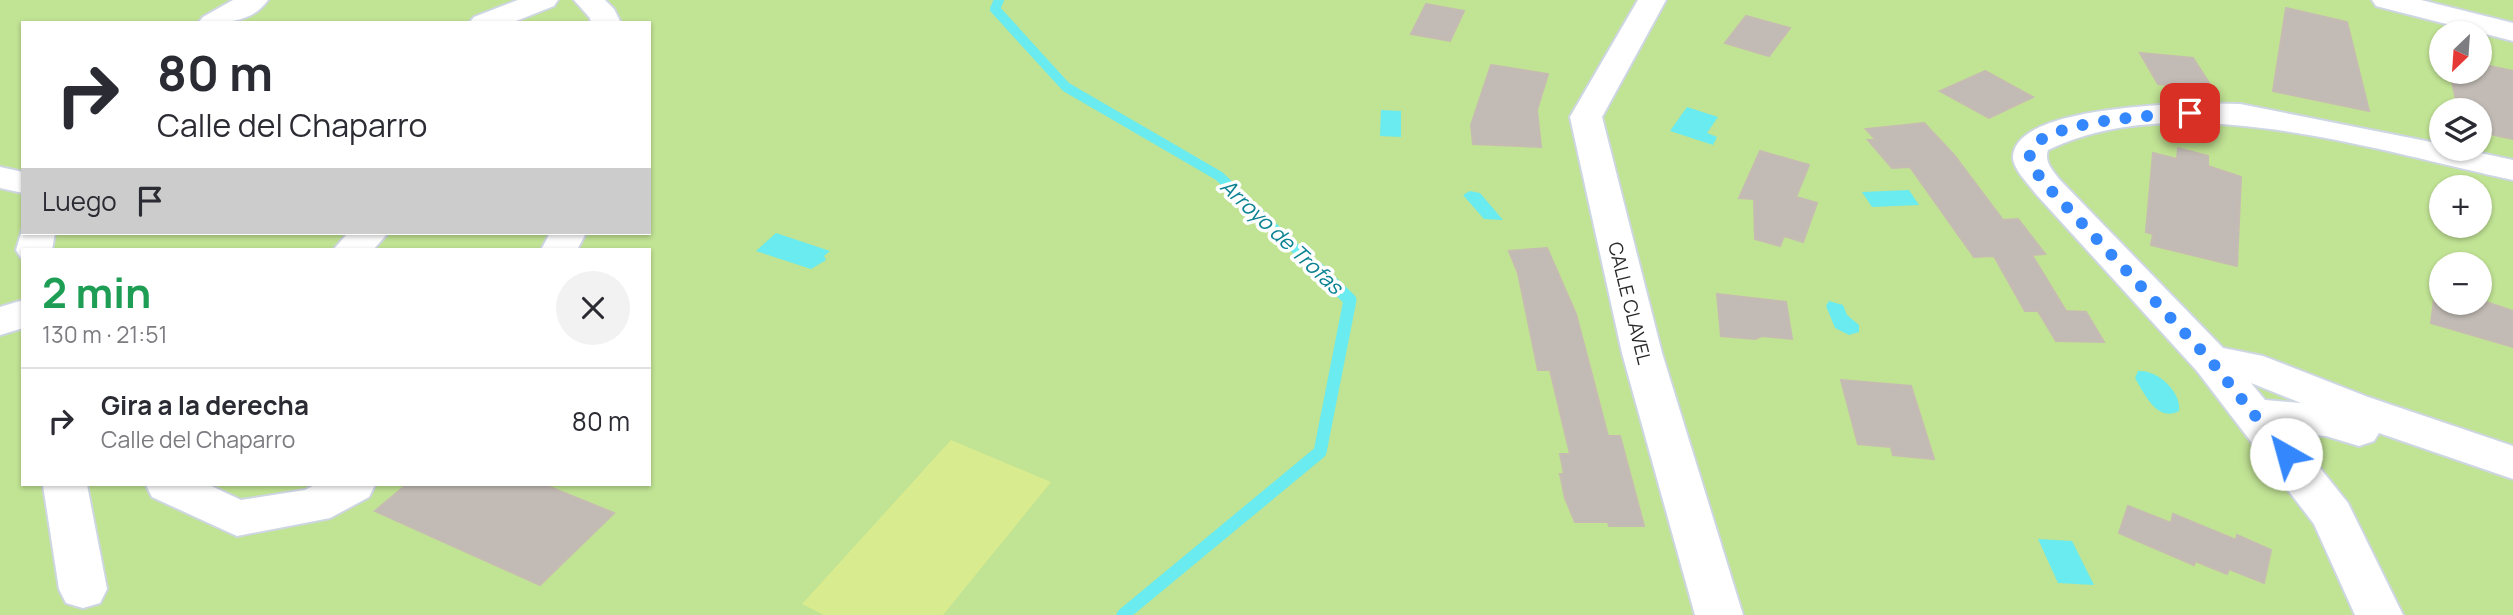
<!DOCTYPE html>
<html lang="es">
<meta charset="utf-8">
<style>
:root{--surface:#fff;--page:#f2f2f3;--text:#2b2b33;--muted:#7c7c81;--line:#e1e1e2}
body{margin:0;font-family:Manrope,sans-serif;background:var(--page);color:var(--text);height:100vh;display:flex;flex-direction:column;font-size:26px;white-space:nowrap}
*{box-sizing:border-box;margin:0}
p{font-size:23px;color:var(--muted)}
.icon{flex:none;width:38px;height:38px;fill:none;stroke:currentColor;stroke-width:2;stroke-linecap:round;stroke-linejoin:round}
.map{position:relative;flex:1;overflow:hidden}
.side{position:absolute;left:21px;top:248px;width:630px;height:238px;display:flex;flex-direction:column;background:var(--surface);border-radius:0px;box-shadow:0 2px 5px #0004}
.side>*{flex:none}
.banner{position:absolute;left:21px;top:21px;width:630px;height:214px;border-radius:0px;box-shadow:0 2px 5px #0004;background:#fff;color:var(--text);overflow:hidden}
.needle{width:46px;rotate:205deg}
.controls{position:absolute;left:2429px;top:21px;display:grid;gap:14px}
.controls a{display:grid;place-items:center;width:63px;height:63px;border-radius:50%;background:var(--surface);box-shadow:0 2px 5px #0004;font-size:35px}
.pin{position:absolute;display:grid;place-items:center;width:60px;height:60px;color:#fff;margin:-30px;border-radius:14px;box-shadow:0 4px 10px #0006}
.me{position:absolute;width:77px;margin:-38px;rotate:322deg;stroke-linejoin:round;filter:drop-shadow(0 0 5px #0008)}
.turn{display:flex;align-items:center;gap:24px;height:147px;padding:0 21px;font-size:32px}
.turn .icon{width:91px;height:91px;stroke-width:2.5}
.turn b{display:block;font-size:49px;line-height:60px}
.then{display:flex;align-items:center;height:66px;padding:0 21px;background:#0003;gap:14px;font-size:26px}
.round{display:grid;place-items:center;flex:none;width:74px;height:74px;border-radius:37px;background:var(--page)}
.head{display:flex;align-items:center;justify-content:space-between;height:119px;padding:0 21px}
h1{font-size:42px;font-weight:700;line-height:52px;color:#1e9e55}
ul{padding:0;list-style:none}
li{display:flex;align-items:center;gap:21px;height:105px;padding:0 21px;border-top:2px solid var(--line)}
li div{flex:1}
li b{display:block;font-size:26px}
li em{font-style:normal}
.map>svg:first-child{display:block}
</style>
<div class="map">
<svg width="2513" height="615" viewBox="0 0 2513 615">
<rect width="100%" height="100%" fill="#ebdfd9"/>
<!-- green -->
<path fill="#c1e394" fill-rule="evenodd" d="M 0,0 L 2513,0 L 2513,615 L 0,615 ZM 23,23 L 649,23 L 649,233 L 23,233 ZM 2441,33 L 2480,33 L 2480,72 L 2441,72 ZM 2441,110 L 2480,110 L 2480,149 L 2441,149 ZM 2441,187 L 2480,187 L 2480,226 L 2441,226 ZM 23,250 L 649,250 L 649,485 L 23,485 ZM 2441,264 L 2480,264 L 2480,303 L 2441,303 Z"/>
<!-- pitch -->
<path fill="#d9eb8f" d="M 951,440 L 1051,482 L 943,615 L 824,615 L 802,604 Z"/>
<!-- water -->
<path fill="#69ebf0" d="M 1687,107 L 1718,117 L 1707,133 L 1717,137 L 1713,145 L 1670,131 Z
M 1381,110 L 1401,111 L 1401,137 L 1380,136 Z
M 1909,190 L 1919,205 L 1872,207 L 1862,192 Z
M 1470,191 L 1480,193 L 1503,220 L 1484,219 L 1463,195 Z
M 776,233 L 830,251 L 824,256 L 826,260 L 811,269 L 756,251 Z
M 1829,301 L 1843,305 L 1847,315 L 1859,325 L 1859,332 L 1849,335 L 1835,328 L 1826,306 Z
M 2138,371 C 2157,369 2182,392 2179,411 C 2157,423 2144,393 2135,378 Z
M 2038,539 L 2072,541 L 2094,585 L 2058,583 Z"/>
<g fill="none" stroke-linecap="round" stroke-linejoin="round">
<!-- stream-far1 -->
<path stroke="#69ebf0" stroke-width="10" d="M 999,0 L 995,9 L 1066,87 L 1219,176 L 1317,269"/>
<!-- stream -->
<path stroke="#69ebf0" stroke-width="13" d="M 1123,615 L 1320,452 L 1350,300 L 1316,267"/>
</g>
<!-- building -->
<path fill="#c2bbb5" stroke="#c6bbb3" stroke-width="2" d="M 1426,4 L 1464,11 L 1450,41 L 1411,34 Z
M 2286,8 L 2347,22 L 2369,111 L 2273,91 Z
M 1746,16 L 1790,28 L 1769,56 L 1725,43 Z
M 2140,53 L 2193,58 L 2213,89 L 2158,84 Z
M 2480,64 L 2513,71 L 2513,139 L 2480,132 L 2480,110 L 2458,110 L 2450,72 L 2480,72 Z
M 1491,65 L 1548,74 L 1537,110 L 1541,147 L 1473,144 L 1471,125 Z
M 1985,71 L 2033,97 L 1989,118 L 1940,91 Z
M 1924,123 L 1954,155 L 2003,220 L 2018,219 L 2045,254 L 2032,255 L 2066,311 L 2086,312 L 2104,342 L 2056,341 L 2038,311 L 2025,311 L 1994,256 L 1974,257 L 1910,167 L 1892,168 L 1868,140 L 1876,140 L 1866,129 Z
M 2178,148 L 2208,156 L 2208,166 L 2241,177 L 2237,266 L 2151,245 L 2153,234 L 2146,232 L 2153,153 L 2177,159 Z
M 1760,151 L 1809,165 L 1796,197 L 1817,203 L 1803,242 L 1784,236 L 1780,246 L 1755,239 L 1754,199 L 1739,198 Z
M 1547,248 L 1576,314 L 1608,436 L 1620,436 L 1644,526 L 1609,526 L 1608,522 L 1575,522 L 1565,498 L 1560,474 L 1564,474 L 1560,454 L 1570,454 L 1550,370 L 1538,370 L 1518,273 L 1509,251 Z
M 2436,284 L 2441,286 L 2441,303 L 2480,303 L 2480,300 L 2513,311 L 2513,347 L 2431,323 Z
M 1717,294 L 1786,302 L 1792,339 L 1762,336 L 1755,339 L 1721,336 Z
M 1841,380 L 1911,386 L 1934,459 L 1893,455 L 1891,447 L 1858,444 Z
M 406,485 L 545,485 L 614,513 L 540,585 L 375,511 Z
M 2128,506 L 2171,523 L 2173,514 L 2236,540 L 2237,535 L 2271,550 L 2264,583 L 2229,569 L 2227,574 L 2195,561 L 2194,565 L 2119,533 Z"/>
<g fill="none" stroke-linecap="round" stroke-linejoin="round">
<defs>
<path id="minor" d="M 233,0 L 268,0 C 252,23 224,23 198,23 L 203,17 Z
M 518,0 L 558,0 L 554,6 L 511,23 L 469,23 L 474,17 Z
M 574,0 L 605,0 L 614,9 L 621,23 L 591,23 L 590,18 Z
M 1638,0 L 1666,0 L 1602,117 L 1662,353 L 1743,615 L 1695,615 L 1622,353 L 1570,117 Z
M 2372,0 L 2421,0 L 2513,23 L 2513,41 L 2376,6 Z
M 2190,103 L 2240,104 L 2441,144 L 2441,149 L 2462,149 L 2513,160 L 2513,180 C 2378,151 2178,86 2048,150 C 2044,162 2052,169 2059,179 L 2223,348 L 2263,356 L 2368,397 L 2513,446 L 2513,479 L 2379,433 L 2374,441 L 2359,446 L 2326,436 L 2292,433 L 2348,503 L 2403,615 L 2355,615 L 2314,524 L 2197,371 L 2035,193 C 2028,183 2013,169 2013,157 C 2015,109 2155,106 2190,103 ZM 2251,383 L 2301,403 L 2265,400 Z
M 0,167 L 23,172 L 23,193 L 0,188 Z
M 23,227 L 23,233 L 55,233 L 52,250 L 23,250 L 21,258 L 16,250 Z
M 348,233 L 388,233 L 373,250 L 333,250 Z
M 550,233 L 586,233 L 577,250 L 541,250 Z
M 20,301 L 23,302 L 23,328 L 0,335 L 0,307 Z
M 43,485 L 87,485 L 107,589 L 100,603 L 83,608 L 66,603 L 59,589 Z
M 146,485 L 209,485 L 241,500 L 305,490 L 315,485 L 375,485 L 369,497 L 330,518 L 237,536 L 152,497 Z"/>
</defs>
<!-- minor casing -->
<use href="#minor" stroke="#ced6e2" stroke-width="4"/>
<!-- minor -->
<use href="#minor" fill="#fff" fill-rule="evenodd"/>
</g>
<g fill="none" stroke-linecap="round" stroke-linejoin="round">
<!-- route -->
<path stroke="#3487fd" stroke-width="12" stroke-dasharray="0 21.6" d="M 2190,113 C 2161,115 2038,120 2030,153 C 2028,165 2040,176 2047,186 L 2211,361 L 2286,454"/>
</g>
<g text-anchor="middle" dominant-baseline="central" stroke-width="7" stroke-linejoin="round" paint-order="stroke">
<!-- street labels -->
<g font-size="19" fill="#282828" stroke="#fff">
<text transform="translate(1630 303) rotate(76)">CALLE CLAVEL</text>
</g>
<!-- water labels -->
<g font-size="21" font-style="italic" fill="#0b8292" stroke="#fff">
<text transform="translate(1282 236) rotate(43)">Arroyo de Trofas</text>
</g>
</g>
</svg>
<div class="controls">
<a><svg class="needle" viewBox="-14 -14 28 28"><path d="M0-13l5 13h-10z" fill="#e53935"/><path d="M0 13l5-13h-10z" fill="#7c7c81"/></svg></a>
<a><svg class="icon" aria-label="layers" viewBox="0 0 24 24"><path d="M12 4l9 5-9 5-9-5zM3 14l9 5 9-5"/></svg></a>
<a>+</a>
<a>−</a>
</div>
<div class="pin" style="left:2190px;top:113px;background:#d93025"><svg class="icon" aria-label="arrive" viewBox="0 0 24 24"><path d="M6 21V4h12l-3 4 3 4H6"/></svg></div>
<svg class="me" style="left:2286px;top:454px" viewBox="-20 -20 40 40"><circle r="19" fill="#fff"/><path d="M0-13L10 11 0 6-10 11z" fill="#3487fd"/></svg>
<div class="banner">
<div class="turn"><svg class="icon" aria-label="right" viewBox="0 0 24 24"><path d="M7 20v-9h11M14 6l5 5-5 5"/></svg><div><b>80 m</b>Calle del Chaparro</div></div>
<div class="then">Luego<svg class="icon" aria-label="arrive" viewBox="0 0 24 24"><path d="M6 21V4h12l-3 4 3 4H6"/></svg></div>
</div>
<section class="side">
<div class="head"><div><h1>2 min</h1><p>130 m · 21:51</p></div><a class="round"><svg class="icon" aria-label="close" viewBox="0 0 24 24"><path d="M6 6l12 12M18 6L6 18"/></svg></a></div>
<ul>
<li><svg class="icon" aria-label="right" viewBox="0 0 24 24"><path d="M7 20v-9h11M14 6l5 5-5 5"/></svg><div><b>Gira a la derecha</b><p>Calle del Chaparro</p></div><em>80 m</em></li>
</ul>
</section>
</div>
